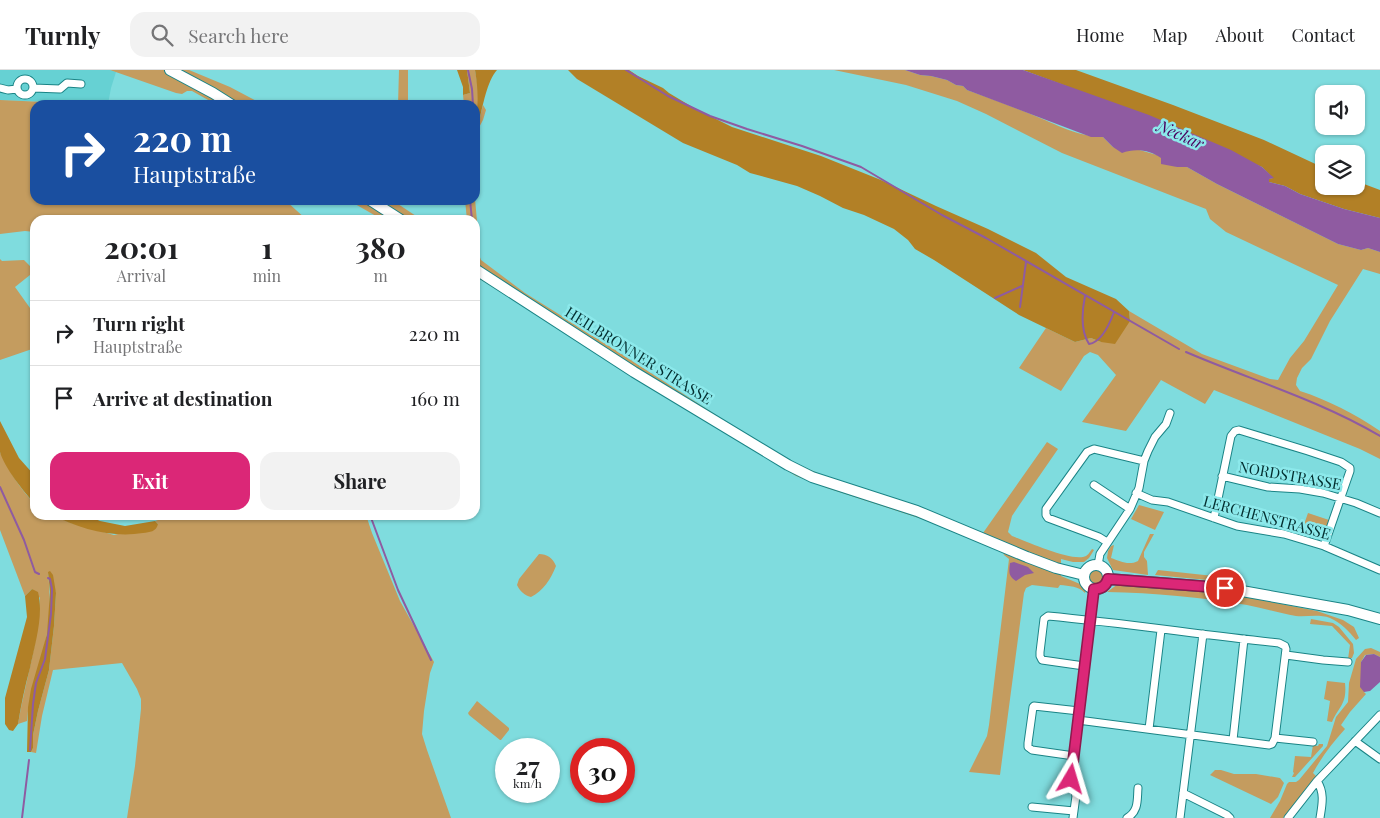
<!DOCTYPE html>
<meta charset="utf-8">
<style>
:root{--surface:#fff;--page:#f2f2f2;--text:#202124;--muted:#757577;--line:#e0e0e0;--accent:#db2777}
body{margin:0;font-family:"Playfair Display",serif;background:var(--page);color:var(--text);height:100vh;display:flex;flex-direction:column;font-size:19px;white-space:nowrap}
*{box-sizing:border-box;margin:0}
p{font-size:16px;color:var(--muted)}
.icon{flex:none;width:28px;height:28px;fill:none;stroke:currentColor;stroke-width:2;stroke-linecap:round;stroke-linejoin:round}
.map{position:relative;flex:1;overflow:hidden}
.sheet{position:absolute;left:30px;top:145px;width:450px;height:305px;display:flex;flex-direction:column;background:var(--surface);border-radius:15px;box-shadow:0 1px 4px #0004}
.sheet>*{flex:none}
.hud{position:absolute;left:30px;top:30px;width:450px;height:105px;border-radius:15px;box-shadow:0 1px 4px #0004;background:#1a4fa0;color:#fff;overflow:hidden}
.tools{position:absolute;left:1315px;top:15px;display:grid;gap:10px}
.tools a{display:grid;place-items:center;width:50px;height:50px;border-radius:10px;background:var(--surface);box-shadow:0 1px 4px #0004;font-size:25px}
.speed{position:absolute;left:495px;top:668px;display:flex;gap:10px;font-size:25px;font-weight:700;text-align:center}
.speed>*{display:grid;place-content:center;width:65px;height:65px;border-radius:50%;background:var(--surface);box-shadow:0 1px 4px #0004;line-height:1}
.speed small{font-size:12px;font-weight:400}
.speed .limit{border:8px solid #d22;background:#fff;color:#111}
.pin{position:absolute;display:grid;place-items:center;width:42px;height:42px;color:#fff;margin:-21px;border:2px solid #fff;border-radius:50%;box-shadow:0 1px 5px #0007}
.me{position:absolute;width:55px;margin:-28px;rotate:7deg;stroke-linejoin:round;filter:drop-shadow(0 0 4px #0008)}
.turn{display:flex;align-items:center;gap:18px;height:105px;padding:0 20px;font-size:22px}
.turn .icon{width:65px;height:65px;stroke-width:2.5}
.turn b{display:block;font-size:35px;line-height:42px}
.eta{display:flex;justify-content:space-evenly;align-items:center;height:85px;text-align:center}
.eta b{font-size:30px;font-weight:700;line-height:35px}
.button{display:flex;gap:10px;margin-top:auto;padding:10px 20px}
.button a{flex:1;height:58px;border-radius:15px;background:var(--accent);color:#fff;font-size:20px;font-weight:700;line-height:58px;text-align:center}
.button a+a{background:var(--page);color:var(--text)}
ul{padding:0;list-style:none}
li{display:flex;align-items:center;gap:15px;height:65px;padding:0 20px;border-top:1px solid var(--line)}
li div{flex:1}
li b{display:block;font-size:19px}
li em{font-style:normal}
header{display:flex;align-items:center;gap:30px;box-sizing:border-box;height:70px;padding:0 25px;background:var(--surface);border-bottom:1px solid var(--line)}
header strong{font-size:24px}
nav{display:flex;gap:28px;margin-inline-start:auto;font-size:18px}
.search{width:350px;height:45px;background:var(--page);display:flex;align-items:center;gap:12px;box-sizing:border-box;padding:0 18px;border-radius:15px;color:var(--muted);font-size:19px}
.map>svg:first-child{display:block}
</style>
<header>
<strong>Turnly</strong>
<div class="search"><svg class="icon" aria-label="search" viewBox="0 0 24 24"><circle cx="10" cy="10" r="6"/><path d="M15 15l6 6"/></svg>Search here</div>
<nav><a>Home</a><a>Map</a><a>About</a><a>Contact</a></nav>
</header>
<div class="map">
<svg width="1380" height="748" viewBox="0 0 1380 748">
<rect width="100%" height="100%" fill="#7fdcde"/>
<!-- built -->
<path fill="#66d1d3" d="M 0,0 L 110,0 L 116,2 L 111,18 L 108,34 L 0,30 Z"/>
<!-- green -->
<path fill="#c49c5f" d="M 110,0 L 189,0 L 230,17 L 264,35 L 217,35 L 192,21 L 187,21 L 182,24 L 176,23 Z
M 399,0 L 408,0 L 408,35 L 398,35 Z
M 467,0 L 475,0 L 478,18 L 479,51 L 483,35 L 486,40 L 483,50 L 475,65 L 475,35 L 464,35 L 463,25 L 470,23 Z
M 834,0 L 905,0 L 920,5 L 931,6 L 947,10 L 956,15 L 963,16 L 967,20 C 989,28 1011,36 1033,45 C 1055,54 1079,67 1103,67 L 1113,77 L 1128,81 L 1136,79 L 1157,85 L 1177,97 L 1187,97 L 1217,114 L 1338,174 L 1361,180 L 1368,178 L 1380,182 L 1380,204 L 1363,199 L 1330,251 L 1311,289 L 1302,298 L 1297,308 L 1296,315 L 1300,321 C 1328,330 1355,344 1380,361 L 1380,389 L 1360,379 L 1214,320 L 1205,334 L 1161,310 L 1126,361 L 1082,352 L 1116,305 L 1098,285 L 1090,282 L 1084,286 L 1061,321 L 1019,298 L 1046,258 L 1075,272 L 1091,268 L 1101,272 L 1130,251 L 1129,241 L 1202,284 L 1270,309 L 1278,310 L 1290,288 L 1304,271 L 1338,215 L 1226,162 L 1210,149 L 1206,139 L 1062,83 L 986,44 L 957,31 L 906,15 Z
M 0,30 L 112,35 L 35,35 L 35,130 L 285,130 L 307,150 L 35,150 L 35,162 L 25,161 L 0,164 Z
M 475,129 L 477,151 L 477,179 L 481,190 L 525,223 L 589,263 L 750,367 L 795,393 L 824,406 L 910,433 L 983,463 L 1047,372 L 1058,379 L 1020,434 L 1012,446 L 1008,462 L 1012,466 C 1027,472 1068,490 1083,487 C 1088,486 1089,483 1092,479 L 1094,480 L 1089,488 L 1084,492 L 1073,492 L 1061,489 L 1061,506 L 1080,514 L 1086,519 L 1085,523 C 1079,516 1069,516 1060,515 L 1058,518 L 1032,515 L 1026,518 L 1024,523 L 1000,705 L 969,702 L 987,666 L 989,655 L 1009,489 L 1004,485 L 1003,482 L 922,449 L 827,418 L 796,406 L 759,383 L 706,351 L 475,206 L 475,150 L 467,150 L 465,130 L 475,130 Z
M 348,130 L 392,130 L 422,150 L 383,150 Z
M 0,189 L 2,191 L 24,190 L 35,201 L 15,217 L 35,245 L 35,278 L 0,290 Z
M 0,382 C 9,401 20,419 35,434 L 35,445 L 52,445 L 71,453 L 114,465 L 158,454 L 155,451 L 164,448 L 162,445 L 366,445 L 372,463 L 400,531 L 434,592 L 430,603 L 424,641 L 422,664 L 427,680 L 451,748 L 127,748 L 135,696 L 141,639 L 141,629 L 137,619 L 122,593 L 53,600 L 42,646 L 36,683 L 31,682 L 33,678 L 33,665 L 38,641 L 49,600 L 54,556 L 56,523 L 48,502 C 50,522 51,544 47,564 C 41,594 29,620 27,651 L 18,654 C 25,612 39,571 40,528 L 32,519 L 25,526 L 0,460 Z
M 1139,435 L 1164,442 L 1155,460 L 1131,449 Z
M 1308,443 L 1329,450 C 1321,472 1323,470 1301,463 Z
M 1150,464 L 1154,464 L 1144,482 L 1144,487 L 1147,491 L 1148,505 L 1113,500 L 1107,488 L 1108,481 L 1111,476 L 1114,475 L 1111,488 C 1120,491 1128,496 1138,491 Z
M 539,484 C 547,484 553,488 556,496 C 551,509 543,521 531,527 C 524,525 520,521 517,515 L 519,509 Z
M1087 507a9 9 0 1 1 18 0a9 9 0 1 1-18 0Z
M 1158,500 L 1232,508 L 1232,511 L 1228,512 L 1155,505 Z
M 1118,514 L 1198,520 L 1251,528 L 1317,541 L 1343,550 L 1354,557 L 1359,568 L 1356,570 C 1349,561 1341,553 1330,548 C 1319,544 1307,547 1296,546 C 1279,543 1263,538 1247,535 C 1201,527 1154,523 1107,522 Z
M 1311,549 L 1333,553 L 1339,557 L 1353,574 L 1354,583 L 1352,588 L 1348,589 L 1350,575 L 1332,556 L 1310,554 Z
M 1371,578 L 1380,582 L 1380,587 L 1374,584 L 1365,585 L 1361,592 L 1364,622 L 1366,624 L 1350,642 L 1341,655 L 1345,659 C 1333,672 1321,688 1313,703 L 1318,708 L 1283,748 L 1270,748 L 1280,731 L 1287,714 L 1289,712 L 1296,712 L 1299,710 L 1327,676 L 1336,647 L 1348,632 L 1349,613 L 1356,589 L 1365,579 Z
M 1327,611 L 1345,613 C 1347,634 1340,635 1332,652 L 1327,651 L 1330,631 L 1324,629 Z
M 477,631 L 509,658 L 509,660 L 501,670 L 500,670 L 469,645 L 468,643 Z
M 1319,674 L 1323,674 L 1323,676 L 1295,707 L 1292,707 L 1294,703 L 1293,702 L 1295,686 L 1311,687 L 1313,675 L 1318,676 Z
M 1215,700 L 1221,700 L 1234,704 L 1256,704 L 1280,708 L 1284,713 L 1278,727 L 1271,734 L 1210,705 Z"/>
<!-- forest -->
<path fill="#b28026" d="M 457,0 L 467,0 L 470,23 L 463,25 L 463,17 Z
M 475,0 L 497,0 C 487,11 483,36 479,51 L 475,53 C 479,35 478,18 475,0 Z
M 568,0 L 629,0 L 638,6 L 663,18 L 669,23 L 694,38 L 732,57 L 821,86 L 881,110 L 936,136 L 988,159 L 1036,183 L 1066,207 L 1116,229 L 1129,241 L 1130,251 L 1115,274 L 1101,272 L 1091,268 L 1075,272 L 1019,245 L 934,190 L 915,179 L 908,170 L 894,159 L 864,145 L 843,138 L 820,126 L 797,116 L 750,103 L 737,95 L 683,73 L 577,9 Z
M 1023,0 L 1076,0 L 1173,35 L 1264,70 L 1324,98 L 1324,116 L 1356,116 L 1356,111 L 1380,120 L 1380,148 L 1344,139 L 1300,124 L 1285,116 L 1269,112 L 1268,109 L 1273,108 L 1262,97 L 1066,16 Z
M 0,351 L 19,388 L 35,406 L 35,434 C 24,422 4,397 0,382 C 0,373 0,360 0,351 Z
M 52,445 L 86,445 L 100,451 L 125,456 L 155,451 L 158,454 C 156,462 150,462 143,463 C 112,468 80,459 52,445 Z
M 50,501 L 53,505 L 56,523 L 54,556 L 49,600 L 38,641 L 33,665 L 33,678 L 31,682 L 27,682 L 28,637 L 31,619 L 47,564 L 50,522 L 48,502 Z
M 32,519 L 38,522 C 44,545 35,574 30,598 C 25,616 21,635 18,654 L 13,661 L 9,660 L 5,654 L 5,628 L 27,547 L 25,526 Z"/>
<!-- water -->
<path fill="#8f5ba1" d="M 905,0 L 1023,0 L 1149,45 L 1231,80 L 1262,97 L 1274,108 L 1269,109 L 1269,112 L 1285,116 L 1300,124 L 1344,139 L 1380,148 L 1380,182 L 1368,178 L 1361,180 L 1338,174 L 1217,114 L 1187,97 L 1177,97 L 1161,94 L 1161,88 C 1150,80 1135,78 1122,83 L 1113,77 L 1103,67 L 1091,67 L 967,20 L 963,16 L 956,15 L 947,10 L 931,6 L 920,5 Z
M 1014,492 L 1028,497 L 1034,503 L 1025,505 L 1016,511 C 1008,506 1009,502 1010,493 Z
M 1374,584 L 1380,587 L 1380,612 L 1370,621 L 1364,622 L 1360,617 L 1361,592 L 1366,585 Z"/>
<g fill="none" stroke-linecap="round" stroke-linejoin="round">
<!-- stream -->
<path stroke="#8f5ba1" stroke-width="2" d="M 468,0 L 472,19 L 473,35
M 626,0 L 668,26 L 710,46 L 747,59 L 802,76 L 861,97 L 942,145 L 986,168 L 1179,279
M 470,130 L 472,150
M 1085,226 C 1082,241 1080,260 1089,274 C 1102,272 1110,253 1114,242
M 995,228 L 1022,216
M 1020,237 L 1026,192
M 1186,282 C 1251,310 1319,330 1380,366
M 0,417 L 24,470 L 35,502 L 39,504
M 370,445 L 398,520 L 431,590
M 30,680 L 33,634 L 36,613 L 45,589 L 51,544 L 52,519 L 50,509 L 48,508
M 22,748 L 29,690"/>
<defs>
<path id="minor" d="M17 17a8 8 0 1 1 16 0a8 8 0 1 1-16 0Z
M 0,18 L 8,20 L 17,19
M 33,18 L 60,19 L 67,13 L 81,14
M 1222,406 L 1268,417 L 1300,419 L 1323,423 L 1356,433 L 1380,443
M 1094,415 L 1130,439
M 1136,423 L 1152,430 L 1168,432 L 1237,456 L 1284,464 L 1324,476 L 1380,500
M 1214,448 L 1231,366 L 1235,361 L 1239,360 L 1308,381 L 1341,392 L 1350,398 L 1350,401 L 1324,476
M 1107,472 L 1099,467 L 1048,448 L 1046,445 L 1046,439 L 1087,382 L 1094,379 L 1144,391
M 1098,495 L 1100,484 L 1130,439 L 1139,418 L 1144,391 L 1148,381 L 1155,367 L 1166,354 L 1170,343
M 1286,585 L 1323,590 L 1348,592
M 1078,650 L 1269,675 L 1272,674 L 1275,668 L 1286,579 L 1285,576 L 1279,573 C 1202,565 1125,553 1048,546 L 1044,549 L 1040,582 L 1040,586 L 1042,590 L 1084,596
M 1149,659 L 1161,560
M 1275,668 L 1313,672
M 1233,670 L 1244,569
M 1355,671 L 1380,689
M 1074,686 L 1032,680 L 1028,677 L 1028,673 L 1033,637 L 1034,636 L 1079,641
M 1317,711 C 1325,723 1322,735 1320,748
M 1183,723 L 1227,745 L 1230,748
M 1032,737 L 1074,741
M 1073,748 L 1076,726 L 1071,705 L 1094,519
M 1127,748 C 1139,741 1137,730 1138,718
M 1180,748 L 1203,564
M 1288,748 L 1317,711 L 1380,645"/>
<path id="secondary" d="M 170,0 L 213,23 L 232,35
M 370,130 L 401,150
M 475,199 L 634,302 L 788,395 L 812,407 L 917,441 L 1027,487 L 1056,498 L 1084,505
M1084 507a12 12 0 1 1 24 0a12 12 0 1 1-24 0Z
M 1108,509 L 1225,518 L 1348,540 L 1380,549"/>
</defs>
<!-- minor casing -->
<use href="#minor" stroke="#1a8486" stroke-width="9"/>
<!-- secondary casing -->
<use href="#secondary" stroke="#1a8486" stroke-width="12"/>
<!-- minor -->
<use href="#minor" stroke="#fff" stroke-width="7"/>
<!-- secondary -->
<use href="#secondary" stroke="#fff" stroke-width="10"/>
</g>
<g fill="none" stroke-linecap="round" stroke-linejoin="round">
<defs>
<path id="route" d="M 1071,709 L 1094,519 C 1101,519 1106,516 1108,509 L 1225,518"/>
</defs>
<!-- route casing -->
<use href="#route" stroke="#8e194d" stroke-width="12"/>
<!-- route -->
<use href="#route" stroke="#db2777" stroke-width="9"/>
</g>
<g text-anchor="middle" dominant-baseline="central" stroke-width="5" stroke-linejoin="round" paint-order="stroke">
<!-- street labels -->
<g font-size="15" fill="#022d2e" stroke="#8ce9eb">
<text transform="translate(639 285) rotate(32)">HEILBRONNER STRASSE</text>
<text transform="translate(1290 405) rotate(10)">NORDSTRASSE</text>
<text transform="translate(1267 447) rotate(15)">LERCHENSTRASSE</text>
</g>
<!-- water labels -->
<g font-size="16" font-style="italic" fill="#4a005e" stroke="#8ce9eb">
<text transform="translate(1181 64) rotate(24)">Neckar</text>
</g>
</g>
</svg>
<div class="tools">
<a><svg class="icon" aria-label="sound" viewBox="0 0 24 24"><path d="M4 9h4l5-4v14l-5-4H4zM17 9q2 3 0 6"/></svg></a>
<a><svg class="icon" aria-label="layers" viewBox="0 0 24 24"><path d="M12 4l9 5-9 5-9-5zM3 14l9 5 9-5"/></svg></a>
</div>
<div class="speed"><div>27<small>km/h</small></div><div class="limit">30</div></div>
<div class="pin" style="left:1225px;top:518px;background:#d93025"><svg class="icon" aria-label="arrive" viewBox="0 0 24 24"><path d="M6 21V4h12l-3 4 3 4H6"/></svg></div>
<svg class="me" style="left:1071px;top:709px" viewBox="-20 -20 40 40"><path d="M0-17L14 15 0 8-14 15z" fill="#db2777" stroke="#fff" stroke-width="4"/></svg>
<div class="hud">
<div class="turn"><svg class="icon" aria-label="right" viewBox="0 0 24 24"><path d="M7 20v-9h11M14 6l5 5-5 5"/></svg><div><b>220 m</b>Hauptstraße</div></div>
</div>
<section class="sheet">
<div class="eta">
<div><b>20:01</b><p>Arrival</p></div>
<div><b>1</b><p>min</p></div>
<div><b>380</b><p>m</p></div>
</div>
<ul>
<li><svg class="icon" aria-label="right" viewBox="0 0 24 24"><path d="M7 20v-9h11M14 6l5 5-5 5"/></svg><div><b>Turn right</b><p>Hauptstraße</p></div><em>220 m</em></li>
<li><svg class="icon" aria-label="arrive" viewBox="0 0 24 24"><path d="M6 21V4h12l-3 4 3 4H6"/></svg><div><b>Arrive at destination</b></div><em>160 m</em></li>
</ul>
<div class="button"><a>Exit</a><a>Share</a></div>
</section>
</div>
